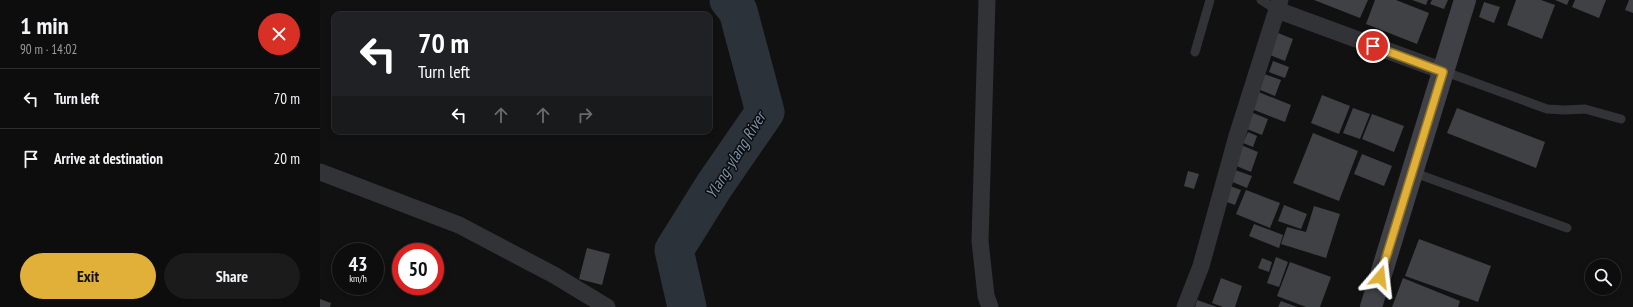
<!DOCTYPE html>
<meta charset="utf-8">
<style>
:root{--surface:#0d0d0e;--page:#1b1b1c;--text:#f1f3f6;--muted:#9a9c9e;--line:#2d2d2e;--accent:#e1b039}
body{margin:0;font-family:"PT Sans Narrow",sans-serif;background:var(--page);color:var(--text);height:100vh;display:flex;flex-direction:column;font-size:15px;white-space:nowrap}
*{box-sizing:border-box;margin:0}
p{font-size:13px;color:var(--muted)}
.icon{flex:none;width:22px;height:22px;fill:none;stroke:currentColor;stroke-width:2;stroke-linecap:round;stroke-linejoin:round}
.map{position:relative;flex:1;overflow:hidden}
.sheet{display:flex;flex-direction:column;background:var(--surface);width:320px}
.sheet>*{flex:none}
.hud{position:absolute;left:12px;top:12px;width:380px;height:122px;border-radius:8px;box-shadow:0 2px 6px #0003,0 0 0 1px var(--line);background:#202124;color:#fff;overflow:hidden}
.buttons{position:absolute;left:1265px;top:259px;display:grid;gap:8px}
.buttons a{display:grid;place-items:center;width:36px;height:36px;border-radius:50%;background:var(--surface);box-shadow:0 2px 6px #0003,0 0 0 1px var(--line);font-size:20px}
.speed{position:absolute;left:12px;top:243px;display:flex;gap:8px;font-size:20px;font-weight:700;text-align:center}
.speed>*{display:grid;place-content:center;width:52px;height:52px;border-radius:50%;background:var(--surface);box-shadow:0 2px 6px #0003,0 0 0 1px var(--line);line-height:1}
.speed small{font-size:10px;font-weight:400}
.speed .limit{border:6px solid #d22;background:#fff;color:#111}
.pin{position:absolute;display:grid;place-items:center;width:34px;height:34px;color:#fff;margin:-17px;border:2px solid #fff;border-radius:50%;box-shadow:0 1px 4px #0007}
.me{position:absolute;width:44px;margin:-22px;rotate:17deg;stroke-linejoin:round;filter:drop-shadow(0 0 3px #0008)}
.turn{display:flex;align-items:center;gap:14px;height:84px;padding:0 20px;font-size:18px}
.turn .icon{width:52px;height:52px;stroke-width:2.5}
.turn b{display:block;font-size:28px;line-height:34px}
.lanes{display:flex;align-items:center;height:38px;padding:0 20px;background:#0003;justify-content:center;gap:20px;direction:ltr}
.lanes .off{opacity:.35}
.round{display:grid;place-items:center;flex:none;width:42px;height:42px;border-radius:21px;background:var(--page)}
.summary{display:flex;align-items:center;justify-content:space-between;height:68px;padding:0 20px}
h1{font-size:24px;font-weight:700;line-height:30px}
.button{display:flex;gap:8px;margin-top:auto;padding:8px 20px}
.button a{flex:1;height:46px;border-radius:24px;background:var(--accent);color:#111;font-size:16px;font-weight:700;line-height:46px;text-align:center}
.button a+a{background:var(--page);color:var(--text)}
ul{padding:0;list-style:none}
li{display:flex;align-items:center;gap:12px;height:60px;padding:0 20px;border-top:1px solid var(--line)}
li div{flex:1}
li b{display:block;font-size:15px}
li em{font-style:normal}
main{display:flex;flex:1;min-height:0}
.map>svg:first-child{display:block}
</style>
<main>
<section class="sheet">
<div class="summary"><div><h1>1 min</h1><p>90 m · 14:02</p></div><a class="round" style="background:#d93025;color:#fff"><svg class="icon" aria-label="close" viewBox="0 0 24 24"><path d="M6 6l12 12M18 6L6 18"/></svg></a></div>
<ul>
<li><svg class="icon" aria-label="left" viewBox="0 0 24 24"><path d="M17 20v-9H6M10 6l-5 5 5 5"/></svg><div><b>Turn left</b></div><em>70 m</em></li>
<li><svg class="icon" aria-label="arrive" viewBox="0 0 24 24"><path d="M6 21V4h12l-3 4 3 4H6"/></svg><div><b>Arrive at destination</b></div><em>20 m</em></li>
</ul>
<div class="button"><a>Exit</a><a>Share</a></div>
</section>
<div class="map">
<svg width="1313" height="307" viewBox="0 0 1313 307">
<rect width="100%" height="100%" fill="#111112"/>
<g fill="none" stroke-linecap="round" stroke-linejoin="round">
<!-- river -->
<path stroke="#2b3239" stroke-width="39" d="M 367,307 L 354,250 L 394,186 L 445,112 L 418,11 L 409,0"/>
</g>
<!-- building -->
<path fill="#404145" d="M 994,0 L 1048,0 L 1040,18 Z
M 1055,0 L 1076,0 L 1109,13 L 1097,44 L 1046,24 Z
M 1092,0 L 1108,0 L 1106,5 Z
M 1112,0 L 1128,0 L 1124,9 L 1110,4 Z
M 1196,0 L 1221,0 L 1235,5 L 1222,39 L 1187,25 Z
M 1235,0 L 1249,0 L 1247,5 Z
M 1255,0 L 1286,0 L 1279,18 L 1252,7 Z
M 1309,0 L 1313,0 L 1313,13 L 1305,10 Z
M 1164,2 L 1180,7 L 1174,23 L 1159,17 Z
M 958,33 L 973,39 L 965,61 L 950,55 Z
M 953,61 L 969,67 L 965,78 L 949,72 Z
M 944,74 L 961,80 L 955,96 L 938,89 Z
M 936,91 L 971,105 L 965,122 L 929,108 Z
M 1002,95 L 1030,106 L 1019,134 L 991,123 Z
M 1033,108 L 1050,114 L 1040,139 L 1023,133 Z
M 1137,108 L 1225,142 L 1216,168 L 1127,133 Z
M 933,113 L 948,119 L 942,135 L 927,129 Z
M 1052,114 L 1084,126 L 1074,152 L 1042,139 Z
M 928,132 L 937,136 L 933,147 L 923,143 Z
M 993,133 L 1038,151 L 1019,201 L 973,183 Z
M 921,145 L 938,152 L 931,172 L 914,165 Z
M 1042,154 L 1072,166 L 1064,186 L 1034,174 Z
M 915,170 L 932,176 L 927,188 L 910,181 Z
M 868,171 L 879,174 L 874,189 L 864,186 Z
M 910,186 L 921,190 L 915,205 L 904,201 Z
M 926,190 L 960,203 L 950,228 L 916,214 Z
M 964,205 L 987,214 L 981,229 L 958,221 Z
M 994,206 L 1020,214 L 1006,258 L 961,244 L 967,227 L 986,232 Z
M 934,224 L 963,235 L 959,248 L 929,236 Z
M 1099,239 L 1171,266 L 1158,302 L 1085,276 Z
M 267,248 L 290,254 L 282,285 L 259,279 Z
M 956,257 L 968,262 L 959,287 L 947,283 Z
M 942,258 L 952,262 L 949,272 L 938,268 Z
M 970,262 L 1011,277 L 1000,307 L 986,307 L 957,296 Z
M 901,278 L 922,286 L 915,307 L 903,307 L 892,303 Z
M 1083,278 L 1140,301 L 1138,307 L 1072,307 Z
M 0,299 L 11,303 L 10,307 L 0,307 Z
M 877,300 L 897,307 L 875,307 Z
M 961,301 L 977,307 L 958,307 Z"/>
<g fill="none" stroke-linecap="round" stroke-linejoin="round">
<!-- service -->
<path stroke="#323337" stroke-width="9" d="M 941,0 L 957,10
M 875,52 L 890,0
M 1123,71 L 1227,109 L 1245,110 L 1265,109 L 1301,119
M 1092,172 L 1247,228"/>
<!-- minor -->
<path stroke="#323337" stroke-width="17" d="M 667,0 L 660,241 L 666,296 L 670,307
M 957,10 L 1123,71
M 0,172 L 139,225 L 234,275 L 287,307
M 865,307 L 881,266 L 917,136 L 960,0"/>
<!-- secondary -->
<path stroke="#404146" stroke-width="22" d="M 1051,307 L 1145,0"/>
</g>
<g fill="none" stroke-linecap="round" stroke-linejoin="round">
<defs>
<path id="route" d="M 1053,46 L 1123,72 L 1060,277"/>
</defs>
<!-- route casing -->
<use href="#route" stroke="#927225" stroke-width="10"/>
<!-- route -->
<use href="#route" stroke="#e1b039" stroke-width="7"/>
</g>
<g text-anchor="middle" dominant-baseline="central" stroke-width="3" stroke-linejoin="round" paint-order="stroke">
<!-- water labels -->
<g font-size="16" font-style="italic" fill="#7c93aa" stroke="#0c0c0d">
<text transform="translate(415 155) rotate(-58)">Ylang-ylang River</text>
</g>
</g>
</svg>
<div class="buttons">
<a><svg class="icon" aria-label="search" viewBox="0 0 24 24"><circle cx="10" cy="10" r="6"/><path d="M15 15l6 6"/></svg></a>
</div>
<div class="speed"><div>43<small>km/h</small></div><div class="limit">50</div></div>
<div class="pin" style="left:1053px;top:46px;background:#d93025"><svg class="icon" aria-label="arrive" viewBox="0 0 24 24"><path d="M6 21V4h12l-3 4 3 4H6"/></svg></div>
<svg class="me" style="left:1060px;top:277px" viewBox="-20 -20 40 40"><path d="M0-17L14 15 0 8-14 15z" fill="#e1b039" stroke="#fff" stroke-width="4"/></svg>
<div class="hud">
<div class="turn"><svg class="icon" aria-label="left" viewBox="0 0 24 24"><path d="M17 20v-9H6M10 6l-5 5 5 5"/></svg><div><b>70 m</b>Turn left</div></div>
<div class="lanes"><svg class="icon" aria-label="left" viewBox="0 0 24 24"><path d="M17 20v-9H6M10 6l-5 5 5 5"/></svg><svg class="icon off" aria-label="ahead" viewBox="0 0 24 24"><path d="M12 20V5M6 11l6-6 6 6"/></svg><svg class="icon off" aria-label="ahead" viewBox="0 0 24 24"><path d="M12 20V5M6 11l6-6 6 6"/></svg><svg class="icon off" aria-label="right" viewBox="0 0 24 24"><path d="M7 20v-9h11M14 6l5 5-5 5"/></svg></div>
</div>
</div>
</main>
